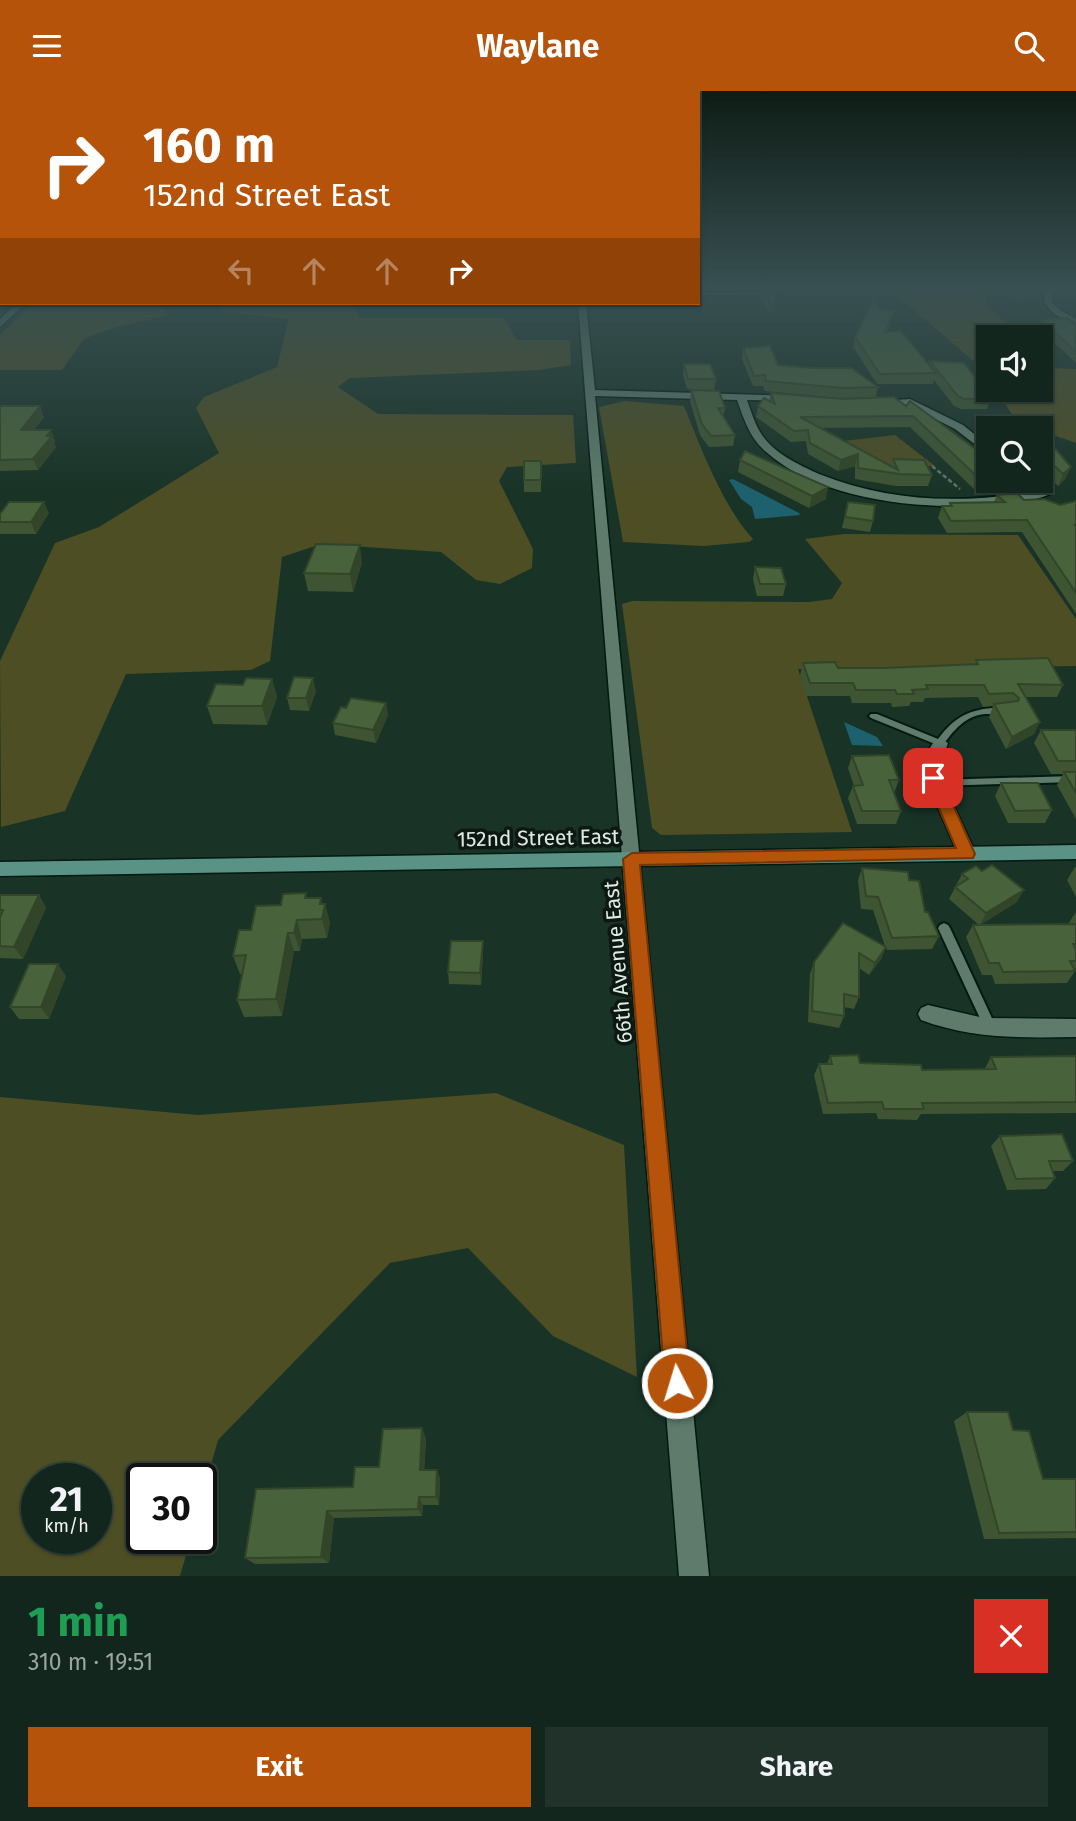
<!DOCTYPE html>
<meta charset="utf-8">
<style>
:root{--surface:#13261d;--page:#20322a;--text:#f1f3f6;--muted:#9da5a4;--line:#32433b;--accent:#b45309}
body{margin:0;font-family:"Fira Sans",sans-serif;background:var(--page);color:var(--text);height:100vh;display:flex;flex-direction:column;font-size:26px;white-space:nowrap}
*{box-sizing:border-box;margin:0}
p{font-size:23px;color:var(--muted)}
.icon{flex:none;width:38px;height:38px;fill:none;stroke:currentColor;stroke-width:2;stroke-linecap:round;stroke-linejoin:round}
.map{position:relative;height:1485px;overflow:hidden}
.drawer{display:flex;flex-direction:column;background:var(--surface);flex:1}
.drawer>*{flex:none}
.banner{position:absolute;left:0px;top:0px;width:700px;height:214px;box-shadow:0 2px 5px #0004,0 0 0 2px var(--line);background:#b45309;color:#fff;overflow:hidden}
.fabs{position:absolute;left:976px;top:234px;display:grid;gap:14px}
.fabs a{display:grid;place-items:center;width:77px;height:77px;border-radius:0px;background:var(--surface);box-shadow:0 2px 5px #0004,0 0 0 2px var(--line);font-size:35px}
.speed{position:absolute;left:21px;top:1372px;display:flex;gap:14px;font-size:35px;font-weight:700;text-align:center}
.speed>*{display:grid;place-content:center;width:91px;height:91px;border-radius:50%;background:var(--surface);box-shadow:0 2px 5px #0004,0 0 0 2px var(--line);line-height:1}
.speed small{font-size:18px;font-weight:400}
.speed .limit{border:4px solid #111;border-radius:10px;background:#fff;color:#111}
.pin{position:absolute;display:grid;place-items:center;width:60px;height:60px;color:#fff;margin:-30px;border-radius:14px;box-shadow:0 4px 10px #0006}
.me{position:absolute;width:77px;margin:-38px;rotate:355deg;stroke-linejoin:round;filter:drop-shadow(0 0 5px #0008)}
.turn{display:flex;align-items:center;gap:24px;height:147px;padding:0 28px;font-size:32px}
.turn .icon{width:91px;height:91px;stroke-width:2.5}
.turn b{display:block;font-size:49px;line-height:60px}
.lanes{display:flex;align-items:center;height:66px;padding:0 28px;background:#0003;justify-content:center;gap:35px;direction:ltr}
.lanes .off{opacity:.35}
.round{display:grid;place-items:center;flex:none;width:74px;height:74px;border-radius:0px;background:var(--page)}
.overview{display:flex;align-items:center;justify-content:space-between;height:119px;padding:0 28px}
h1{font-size:42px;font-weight:700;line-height:52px;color:#1e9e55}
.action{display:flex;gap:14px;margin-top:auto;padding:14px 28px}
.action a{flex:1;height:80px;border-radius:0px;background:var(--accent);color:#fff;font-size:28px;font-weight:700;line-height:80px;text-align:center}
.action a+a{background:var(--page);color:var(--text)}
header{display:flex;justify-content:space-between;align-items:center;height:91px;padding:0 28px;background:var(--accent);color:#fff;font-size:32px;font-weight:700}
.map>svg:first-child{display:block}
</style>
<header><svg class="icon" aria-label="menu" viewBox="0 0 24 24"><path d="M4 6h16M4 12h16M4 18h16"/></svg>Waylane<svg class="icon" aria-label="search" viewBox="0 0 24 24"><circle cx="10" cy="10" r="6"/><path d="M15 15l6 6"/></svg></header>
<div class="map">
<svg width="1076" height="1485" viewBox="0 0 1076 1485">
<rect width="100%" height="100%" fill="#193327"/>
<!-- green -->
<path fill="#4d4e24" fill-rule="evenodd" d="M 886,195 L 985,195 L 989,199 L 985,212 L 1021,247 L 989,247 L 989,287 L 984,279 Z
M 33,212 L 131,212 L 165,218 L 168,224 L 106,239 L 84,248 L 62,279 L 0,279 L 0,244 Z
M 223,212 L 350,212 L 360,227 L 504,227 L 517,249 L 570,249 L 571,274 L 539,279 L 350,287 L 338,296 L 378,323 L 573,324 L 576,372 L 507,376 L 499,390 L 533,458 L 532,477 L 500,493 L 476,489 L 441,461 L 321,453 L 282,466 L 270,570 L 251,579 L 126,583 L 65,720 L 1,736 L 0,570 L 55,452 L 99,436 L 219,362 L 196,317 L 204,306 L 277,276 L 289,228 L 223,221 Z
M 1041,266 L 1053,277 L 1076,278 L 1076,352 L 1017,331 L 996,299 L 1041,299 Z
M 625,310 L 684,315 C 700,355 723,416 753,448 L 749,451 L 704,455 L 623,451 L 599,316 Z
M 895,344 L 935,375 L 884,375 L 835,351 Z
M 844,443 L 1018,444 L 1076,528 L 1076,575 L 798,578 L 852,741 L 661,744 L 652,737 L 622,513 L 632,510 L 809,511 L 832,508 L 842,492 L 805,448 Z
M 496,1002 L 624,1054 L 637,1286 L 553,1245 L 468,1157 L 390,1172 L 218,1349 L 201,1410 L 201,1388 L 142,1388 L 142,1447 L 191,1447 L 180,1485 L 0,1485 L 0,1006 L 198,1024 ZM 37,1388 L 96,1388 L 96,1447 L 37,1447 Z"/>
<!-- water -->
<path fill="#1d606e" d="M 733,388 L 799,422 L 800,424 L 755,428 L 752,416 L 741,408 L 729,389 Z
M 844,631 L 877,646 L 883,655 L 852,654 Z"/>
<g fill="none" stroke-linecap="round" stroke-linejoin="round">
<defs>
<path id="lane" d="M 782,201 L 780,203 L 698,204 L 698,202 Z
M 992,617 L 1003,617 L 1008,620 C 1001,624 993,623 985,623 C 965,625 954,639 943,654 L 940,655 L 871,627 L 869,625 L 871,623 L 877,623 L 938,648 C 953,628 967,619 992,617 Z
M 1073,685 L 1076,685 L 1076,691 L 1073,691 L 936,695 L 931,692 L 936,689 Z
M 944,832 L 948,834 L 950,837 L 997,938 L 995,942 L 991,943 L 987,942 L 985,938 L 938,837 L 940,834 Z"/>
<path id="street" d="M 1054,195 L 1063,195 L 1052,203 L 1052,211 L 1060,219 L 1076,228 L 1076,234 L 1054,223 L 1044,211 L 1044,202 Z
M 17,212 L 26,212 L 0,236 L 0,228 Z
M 578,212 L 586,212 L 595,299 L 797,305 L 797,309 L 793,310 L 747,309 C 751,320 755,334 762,344 C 774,362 799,374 819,383 C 894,413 969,413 1047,398 L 1053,401 C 1042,409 1020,410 1006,412 C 933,421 822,412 765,360 C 749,346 744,328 737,309 L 595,305 L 709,1485 L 679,1485 Z
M 910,308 L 963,334 L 989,355 L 989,364 L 955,338 L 908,314 L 880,316 L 875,313 L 880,310 Z
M 940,647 L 948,652 L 940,675 L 941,687 L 976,763 L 973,768 L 961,768 L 958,763 L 925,687 C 924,674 927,652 940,647 Z
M 928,914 L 984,927 L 1076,928 L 1076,946 C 1022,947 972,948 921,929 L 918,923 L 921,917 Z"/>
<path id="secondary" d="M 1076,754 L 1076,768 L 0,785 L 0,771 Z"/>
</defs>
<!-- lane casing -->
<use href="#lane" stroke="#021a10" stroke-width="4"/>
<!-- street casing -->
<use href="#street" stroke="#021a10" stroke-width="3"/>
<!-- secondary casing -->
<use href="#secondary" stroke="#021a10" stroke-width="3"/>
<!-- path -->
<path stroke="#5e7469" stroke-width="2.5" stroke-dasharray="4.5 2.5" stroke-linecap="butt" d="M 932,375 L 960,398"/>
<!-- lane -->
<use href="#lane" fill="#5e7b6c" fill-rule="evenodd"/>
<!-- street -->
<use href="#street" fill="#5e7b6c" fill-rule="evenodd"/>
<!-- secondary -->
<use href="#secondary" fill="#5a9285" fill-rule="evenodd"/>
</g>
<!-- wall -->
<path fill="#3e5433" d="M 754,195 L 769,195 L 769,196 L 776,210 L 774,220 L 769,222 L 760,206 L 761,199 L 756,199 Z
M 1001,195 L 1054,195 L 1044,199 L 1041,206 L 1012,206 Z
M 1076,195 L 1076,206 L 1055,206 L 1056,201 Z
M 880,218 L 894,220 L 887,241 L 929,274 L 930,270 L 991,307 L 987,318 L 961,318 L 954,315 L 934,289 L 933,293 L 877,293 L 853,256 L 855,246 Z
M 1042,229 L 1076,233 L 1076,272 L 1039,237 Z
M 743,257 L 778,274 L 878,296 L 876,306 L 840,307 L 765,300 L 763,295 L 753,295 L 742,268 Z
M 684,273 L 716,288 L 714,299 L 687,298 L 683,284 Z
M 691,299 L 725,317 L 723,325 L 735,344 L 733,355 L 709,356 L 700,344 L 690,310 Z
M 771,302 L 842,308 L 894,306 L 989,390 L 1004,391 L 1000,402 L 980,404 L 910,336 L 820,337 L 891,375 L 893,368 L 932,384 L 928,395 L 896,395 L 855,388 L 855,375 L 838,380 L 808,363 L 806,350 L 791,351 L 756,326 L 758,315 L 769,310 Z
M 0,315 L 44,326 L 34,339 L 55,350 L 54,352 L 56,356 L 38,379 L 0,380 Z
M 1000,325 L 1032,338 L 998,338 L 997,336 Z
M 1041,341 L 1066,387 L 1058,395 L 1041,378 Z
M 740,369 L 826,408 L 809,417 L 738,381 Z
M 524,370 L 541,370 L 541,401 L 524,401 Z
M 997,404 L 1024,409 L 1060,414 L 1076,410 L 1076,523 L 1022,441 L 947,442 L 938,427 L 942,415 L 949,415 L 950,412 L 994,411 Z
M 848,411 L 873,430 L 870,441 L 842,437 Z
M 49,422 L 36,443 L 0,443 L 0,423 Z
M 362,472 L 353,501 L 308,500 L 304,482 Z
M 755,476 L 786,493 L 783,505 L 757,505 L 753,488 Z
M 976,569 L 1063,594 L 1057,606 L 1025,606 L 1034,643 L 1006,658 L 989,626 L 993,615 L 983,616 L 978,606 L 925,607 L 923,611 L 911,611 L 909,615 L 892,616 L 891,612 L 852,612 L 850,605 L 806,605 L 800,584 L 803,572 L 838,577 L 885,577 L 975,573 Z
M 272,588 L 277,606 L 267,634 L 213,633 L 207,615 L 243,594 Z
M 316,600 L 309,620 L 290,619 L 287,607 Z
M 386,612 L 388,624 L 376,652 L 335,644 L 333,632 L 346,617 Z
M 1041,639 L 1076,639 L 1076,728 L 1057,694 L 1063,683 L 1051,683 L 1034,652 Z
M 852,665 L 899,689 L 894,702 L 901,720 L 896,733 L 857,733 L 848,707 L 853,695 L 854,695 L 848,677 Z
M 1001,692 L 1052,719 L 1045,732 L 1008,732 L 995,705 Z
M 1075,776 L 1076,776 L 1076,806 L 1067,789 Z
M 862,777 L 909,789 L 939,845 L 932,858 L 887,859 L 886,856 L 881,868 L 869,884 L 859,877 L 859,906 L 854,918 L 844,916 L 844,925 L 839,937 L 808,931 L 810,883 L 814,871 L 885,855 L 873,819 L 861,818 L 858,789 Z
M 962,783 L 1017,811 L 980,834 L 1068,833 L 1076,821 L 1076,877 L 1075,880 L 1067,892 L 995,893 L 992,884 L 982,884 L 966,846 L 973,834 L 979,834 L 949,808 Z
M 0,804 L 39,804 L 46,817 L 23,868 L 0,867 Z
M 307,807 L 322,813 L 330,831 L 327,847 L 302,848 L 300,860 L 294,860 L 282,925 L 244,926 L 237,909 L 242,883 L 240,883 L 233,865 L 251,839 L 281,814 Z
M 483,850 L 483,863 L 481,894 L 449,893 L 448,881 Z
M 66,885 L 49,928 L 19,928 L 10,916 Z
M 830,965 L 860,972 L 922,979 L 984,979 L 991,966 L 1076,965 L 1076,1022 L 921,1023 L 917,1029 L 878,1028 L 876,1022 L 823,1023 L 814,984 L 819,973 L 827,973 Z
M 1000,1045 L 1073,1070 L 1063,1080 L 1053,1080 L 1055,1087 L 1046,1098 L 1007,1099 L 991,1055 Z
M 967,1321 L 1013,1339 L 1043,1388 L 1076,1388 L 1076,1447 L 984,1448 L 954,1330 Z
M 426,1347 L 424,1379 L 437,1379 L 440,1388 L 439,1414 L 423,1414 L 422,1425 L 334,1427 L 329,1472 L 255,1473 L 245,1467 L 353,1396 L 379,1376 Z"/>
<!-- shaded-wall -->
<path fill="#324529" d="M 1044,195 L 1054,195 L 1044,199 Z
M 776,210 L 774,220 L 769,222 L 770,213 Z
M 894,220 L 892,230 L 883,251 L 885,241 Z
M 40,315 L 44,326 L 26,350 L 21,339 Z
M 51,339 L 55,350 L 54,352 L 56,356 L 38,379 L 33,368 Z
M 858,363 L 855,375 L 838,380 L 841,369 Z
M 1071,376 L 1066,387 L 1058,395 L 1063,383 Z
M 828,396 L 826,408 L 809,417 L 812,405 Z
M 44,411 L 49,422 L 36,443 L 31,431 Z
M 360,454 L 362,472 L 353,501 L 350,483 Z
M 313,587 L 316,600 L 309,620 L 306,607 Z
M 272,588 L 277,606 L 267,634 L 262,615 Z
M 386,612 L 388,624 L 376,652 L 373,639 Z
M 1040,631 L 1034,643 L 1006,658 L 1012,646 Z
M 1024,799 L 1017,811 L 980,834 L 986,822 Z
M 39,804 L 46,817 L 23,868 L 14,856 Z
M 321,807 L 324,819 L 325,813 L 330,831 L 327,847 L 322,828 L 320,813 Z
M 297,829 L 302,848 L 300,860 L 294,842 Z
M 288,842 L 294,860 L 282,925 L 276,908 Z
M 483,850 L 483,863 L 481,894 L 480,882 Z
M 886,856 L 881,868 L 869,884 L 875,872 Z
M 58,873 L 66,885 L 49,928 L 41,916 Z
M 422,1337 L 426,1347 L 424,1388 L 420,1379 Z
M 437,1379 L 440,1388 L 439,1414 L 436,1406 Z
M 419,1406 L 423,1414 L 422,1425 L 418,1418 Z
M 327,1420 L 334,1427 L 329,1472 L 321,1466 Z"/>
<!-- building -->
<path fill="#48623b" stroke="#324529" stroke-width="2" d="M 1011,195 L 1045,195 L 1044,198 L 1014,198 Z
M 1062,195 L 1076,195 L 1076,201 L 1056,201 L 1056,200 Z
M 761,196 L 772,196 L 776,210 L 770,213 Z
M 873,209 L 880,218 L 894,220 L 885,241 L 901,240 L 936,282 L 880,283 L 855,246 Z
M 1067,227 L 1076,233 L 1076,261 L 1042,229 Z
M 770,255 L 778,274 L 813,277 L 851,277 L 878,296 L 843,297 L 766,290 L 765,284 L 754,285 L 743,257 Z
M 930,270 L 964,272 L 991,307 L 964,308 L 957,304 Z
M 684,273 L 710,273 L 716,288 L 688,288 Z
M 691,299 L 719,300 L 725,317 L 718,317 L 735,344 L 711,345 L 702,333 Z
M 771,302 L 842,308 L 894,306 L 906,315 L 910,310 L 989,368 L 989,390 L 1004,391 L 985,393 L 913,325 L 800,326 L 898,379 L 893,368 L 924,369 L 932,384 L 900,383 L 858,377 L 858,363 L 841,369 L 810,352 L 808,339 L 794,340 L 758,315 L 764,307 L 775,313 Z
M 0,315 L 40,315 L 21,339 L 51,339 L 47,345 L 52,345 L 33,368 L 0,369 Z
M 1000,325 L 1023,326 L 1032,338 L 1010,338 Z
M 1041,341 L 1071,376 L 1063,383 L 1041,362 Z
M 745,360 L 828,396 L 812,405 L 740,369 Z
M 524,370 L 541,370 L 541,389 L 524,389 Z
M 1017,402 L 1024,409 L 1044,408 L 1060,414 L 1076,410 L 1076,434 L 1075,434 L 1076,435 L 1076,502 L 1027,429 L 951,430 L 942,415 L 952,415 L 950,412 L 1005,411 L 997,404 Z
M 9,411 L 44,411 L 31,431 L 0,431 L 0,423 Z
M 848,411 L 875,414 L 873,430 L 845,426 Z
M 316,453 L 360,454 L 350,483 L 304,482 Z
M 755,476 L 781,477 L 786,493 L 760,493 Z
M 1048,567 L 1063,594 L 1018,593 L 1040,631 L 1012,646 L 994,613 L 1018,610 L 1019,607 L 1013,602 L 989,603 L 984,594 L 926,594 L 928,598 L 912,599 L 914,603 L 897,603 L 895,599 L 856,599 L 853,592 L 810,592 L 803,572 L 835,571 L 838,577 L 885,577 L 978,573 L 976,569 Z
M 294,586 L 313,587 L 306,607 L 287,607 Z
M 246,587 L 272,588 L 262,615 L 207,615 L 216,593 L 243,594 Z
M 351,607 L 386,612 L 373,639 L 333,632 L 341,616 L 346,617 Z
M 1041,639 L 1076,639 L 1076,670 L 1058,670 Z
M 889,664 L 899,689 L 889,689 L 901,720 L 862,720 L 853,695 L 863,694 L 852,665 Z
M 1064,681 L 1076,681 L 1076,702 Z
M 1001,692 L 1038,692 L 1052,719 L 1015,720 Z
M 992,774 L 1024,799 L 986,822 L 955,796 L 968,788 L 962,783 L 976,775 L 982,780 Z
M 862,777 L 908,781 L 909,789 L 919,790 L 925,821 L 928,821 L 939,845 L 892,847 L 878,806 L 866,805 Z
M 306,802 L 305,807 L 321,807 L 320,813 L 325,813 L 322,828 L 297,829 L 294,842 L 288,842 L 276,908 L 237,909 L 246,864 L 233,865 L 239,839 L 251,839 L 256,815 L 281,814 L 283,803 Z
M 0,804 L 39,804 L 14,856 L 0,855 L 0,826 L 3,819 L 0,819 Z
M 843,832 L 886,856 L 875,872 L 859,862 L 859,906 L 844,903 L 844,925 L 812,920 L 814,871 Z
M 1076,833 L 1076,853 L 1073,853 L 1076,859 L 1076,870 L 1070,870 L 1075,880 L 1003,881 L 999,872 L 989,872 L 973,834 Z
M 451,850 L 483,850 L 480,882 L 448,881 Z
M 29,873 L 58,873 L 41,916 L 10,916 Z
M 858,964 L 860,972 L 921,974 L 922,979 L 996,978 L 991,966 L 1076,965 L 1076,1011 L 922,1012 L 924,1018 L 884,1018 L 882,1011 L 828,1012 L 819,973 L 832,973 L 830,965 Z
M 1062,1043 L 1073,1070 L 1049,1070 L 1055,1087 L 1016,1088 L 1000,1045 Z
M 967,1321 L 1008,1321 L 1013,1339 L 1029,1340 L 1043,1388 L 1076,1388 L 1076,1441 L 999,1442 Z
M 422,1337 L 420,1379 L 437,1379 L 436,1406 L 419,1406 L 418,1418 L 327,1420 L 321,1466 L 245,1467 L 256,1398 L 353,1396 L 355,1376 L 379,1376 L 383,1338 Z"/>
<!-- sky -->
<linearGradient id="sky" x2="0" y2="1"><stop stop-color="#0e1c15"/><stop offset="0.49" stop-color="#385052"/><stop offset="1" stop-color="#385052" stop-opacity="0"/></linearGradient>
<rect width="1076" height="402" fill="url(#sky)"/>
<!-- route -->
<path fill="#b45309" stroke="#753606" stroke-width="2" d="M 933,682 L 941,687 L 975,763 L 973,767 L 640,774 L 690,1292 L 686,1301 L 677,1304 L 669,1301 L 665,1292 L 623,768 L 632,762 L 956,757 L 926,687 Z"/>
<g text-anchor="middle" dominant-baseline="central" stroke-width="7" stroke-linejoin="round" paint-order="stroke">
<!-- street labels -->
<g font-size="21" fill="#ddece4" stroke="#0d1812">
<text transform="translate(538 747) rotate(-1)">152nd Street East</text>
<text transform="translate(618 871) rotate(-95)">66th Avenue East</text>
</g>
</g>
</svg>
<div class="fabs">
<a><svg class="icon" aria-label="sound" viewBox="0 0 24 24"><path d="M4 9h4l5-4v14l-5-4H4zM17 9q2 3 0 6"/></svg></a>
<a><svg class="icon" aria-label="search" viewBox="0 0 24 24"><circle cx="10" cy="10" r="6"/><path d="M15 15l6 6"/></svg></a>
</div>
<div class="speed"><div>21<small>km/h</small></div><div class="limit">30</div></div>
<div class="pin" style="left:933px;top:687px;background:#d93025"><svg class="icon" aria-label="arrive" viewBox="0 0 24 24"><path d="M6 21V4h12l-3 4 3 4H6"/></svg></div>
<svg class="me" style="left:677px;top:1292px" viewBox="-20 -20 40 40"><circle r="17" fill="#b45309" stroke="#fff" stroke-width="3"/><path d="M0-11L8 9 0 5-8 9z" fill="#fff"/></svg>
<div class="banner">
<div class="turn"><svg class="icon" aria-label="right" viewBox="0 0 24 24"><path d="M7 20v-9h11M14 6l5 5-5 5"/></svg><div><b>160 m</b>152nd Street East</div></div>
<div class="lanes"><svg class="icon off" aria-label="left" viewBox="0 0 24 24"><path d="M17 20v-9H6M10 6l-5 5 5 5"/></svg><svg class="icon off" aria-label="ahead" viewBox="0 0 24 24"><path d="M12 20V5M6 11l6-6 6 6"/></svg><svg class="icon off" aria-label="ahead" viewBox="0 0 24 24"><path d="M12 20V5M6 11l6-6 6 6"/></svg><svg class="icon" aria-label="right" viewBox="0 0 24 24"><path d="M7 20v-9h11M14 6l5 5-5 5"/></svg></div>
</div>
</div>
<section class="drawer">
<div class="overview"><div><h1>1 min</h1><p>310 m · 19:51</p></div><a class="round" style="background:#d93025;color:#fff"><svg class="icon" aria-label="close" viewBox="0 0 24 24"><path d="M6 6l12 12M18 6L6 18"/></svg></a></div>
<div class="action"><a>Exit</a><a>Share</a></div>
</section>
